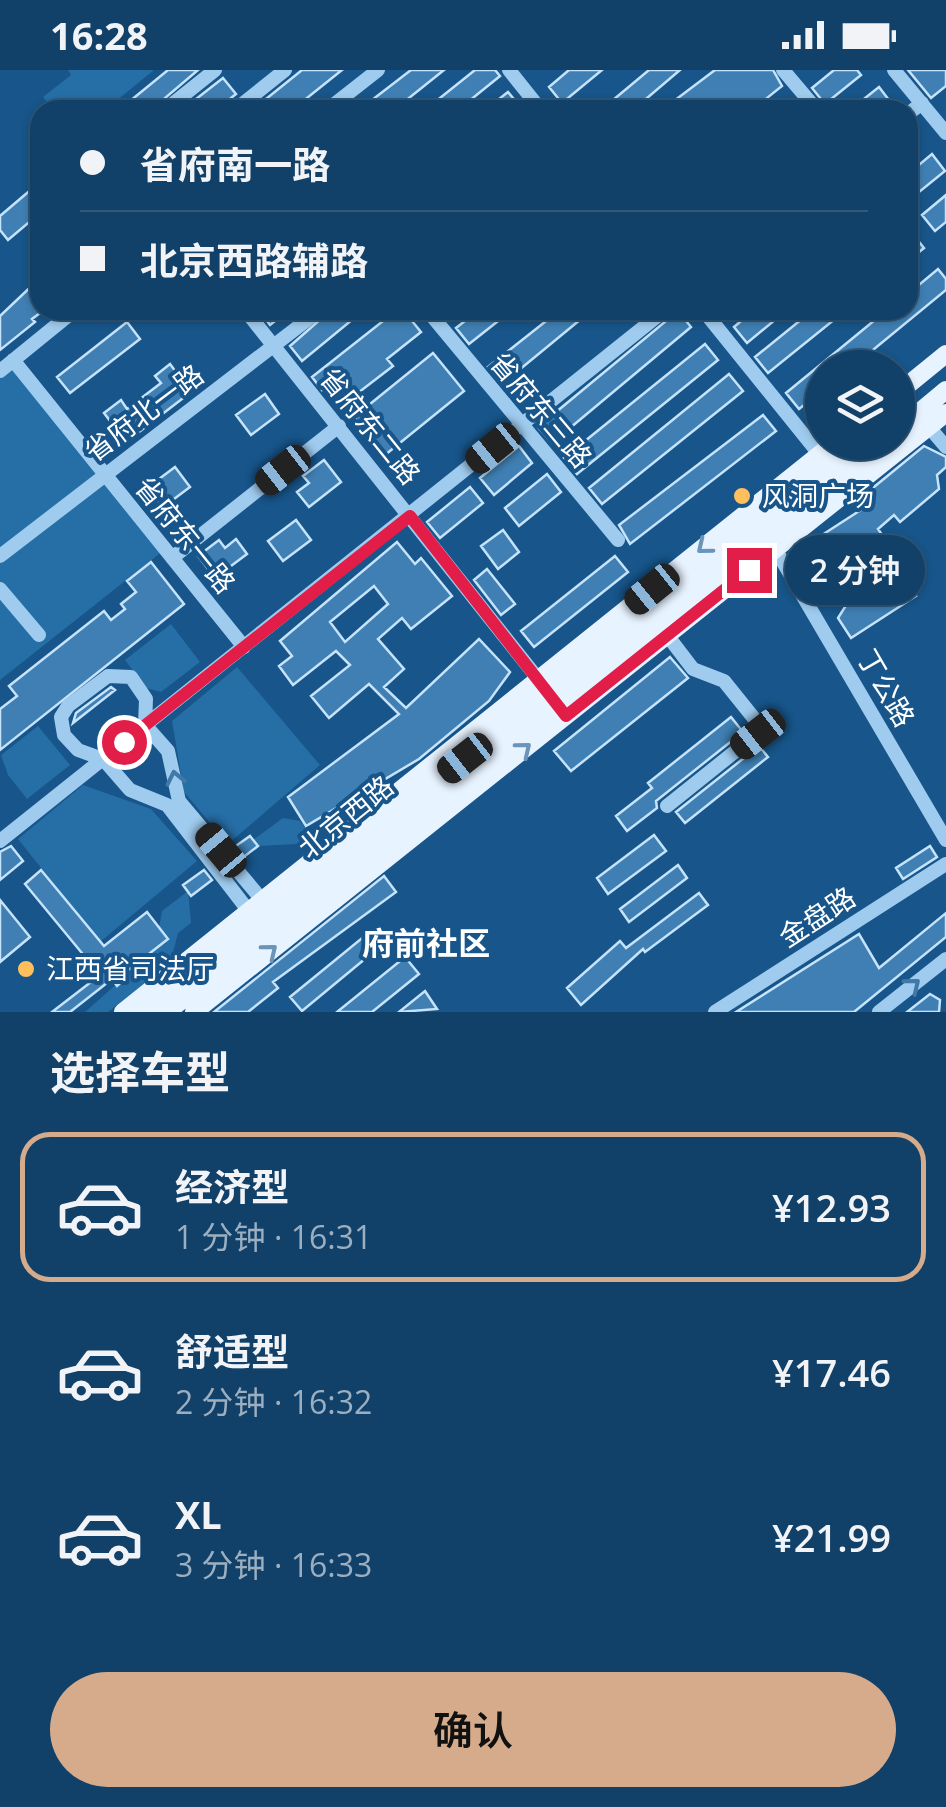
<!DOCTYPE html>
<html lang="zh">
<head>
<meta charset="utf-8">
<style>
	body { margin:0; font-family:"Open Sans","Noto Sans SC",sans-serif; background:#1e4b71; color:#f1f3f6; height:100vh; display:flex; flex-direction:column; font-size:38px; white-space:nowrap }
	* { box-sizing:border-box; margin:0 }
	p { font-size:32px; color:#9cafc0 }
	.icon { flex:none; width:55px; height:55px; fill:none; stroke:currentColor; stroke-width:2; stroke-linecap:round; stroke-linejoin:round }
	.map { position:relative; height:942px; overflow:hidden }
	.details { display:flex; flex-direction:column; background:#114068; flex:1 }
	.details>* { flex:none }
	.banner { position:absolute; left:30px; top:30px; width:888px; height:220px; border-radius:30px; box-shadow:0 2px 8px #0004,0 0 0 2px #30597c; display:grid; align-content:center; height:220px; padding:0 50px; background:#114068 }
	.tools { position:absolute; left:805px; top:280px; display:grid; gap:20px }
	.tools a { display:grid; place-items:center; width:110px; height:110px; border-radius:50%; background:#114068; box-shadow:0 2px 8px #0004,0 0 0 2px #30597c; font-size:50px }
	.end { position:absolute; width:45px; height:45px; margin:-22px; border:12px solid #e11d48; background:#fff; box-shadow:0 0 0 5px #fff }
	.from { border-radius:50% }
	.bubble { position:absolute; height:70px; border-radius:35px; background:#114068; box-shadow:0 2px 8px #0004,0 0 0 2px #30597c; font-size:32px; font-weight:600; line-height:70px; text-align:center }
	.car { position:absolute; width:30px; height:60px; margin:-30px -15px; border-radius:12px; box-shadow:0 0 8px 2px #0007; background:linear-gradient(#222 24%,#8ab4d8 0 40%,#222 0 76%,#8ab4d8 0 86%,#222 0) }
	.banner b { display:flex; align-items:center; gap:35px; height:95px; font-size:38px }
	.banner b+b { border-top:2px solid #30597c }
	.banner i { width:25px; height:25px; background:#f1f3f6 }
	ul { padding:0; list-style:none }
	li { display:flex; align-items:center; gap:30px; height:150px; margin:0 20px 15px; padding:0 30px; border:5px solid transparent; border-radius:30px }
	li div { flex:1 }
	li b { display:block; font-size:38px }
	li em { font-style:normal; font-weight:600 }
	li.active { border-color:#d6ab8b }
	li>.icon { width:90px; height:90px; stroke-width:1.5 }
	h2 { padding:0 50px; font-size:45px; line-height:120px }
	.cta { display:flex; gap:20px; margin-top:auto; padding:20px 50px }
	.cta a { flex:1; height:115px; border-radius:60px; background:#d6ab8b; color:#111; font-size:40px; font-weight:600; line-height:115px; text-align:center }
	.status { display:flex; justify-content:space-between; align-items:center; height:70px; padding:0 50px; background:#114068; direction:ltr }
	.status svg { height:28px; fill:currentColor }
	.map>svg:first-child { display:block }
	.green { fill:#266ea6 }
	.building { fill:#3f7fb3; stroke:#c5e3fa; stroke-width:2.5; fill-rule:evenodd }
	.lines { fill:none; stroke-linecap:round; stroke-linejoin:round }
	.minor { stroke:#9fcbee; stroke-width:14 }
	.major { stroke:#e7f3ff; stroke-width:18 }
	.oneway { stroke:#6a94b9 }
	.oneway2 { stroke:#4078a8 }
	.route { stroke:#e11d48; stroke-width:12 }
	.poi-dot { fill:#ffbf5d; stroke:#17558a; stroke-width:4 }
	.labels { text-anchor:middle; stroke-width:8; stroke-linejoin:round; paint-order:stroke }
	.street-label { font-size:28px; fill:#fff; stroke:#17558a }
	.poi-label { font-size:28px; fill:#fff; stroke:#17558a; text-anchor:start }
	.quarter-label { font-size:32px; font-weight:bold; fill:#fff; stroke:#17558a }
</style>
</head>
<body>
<div class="status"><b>16:28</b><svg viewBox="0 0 49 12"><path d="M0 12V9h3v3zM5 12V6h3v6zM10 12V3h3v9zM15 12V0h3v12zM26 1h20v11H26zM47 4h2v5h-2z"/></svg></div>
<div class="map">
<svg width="946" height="942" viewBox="0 0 946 942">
	<rect width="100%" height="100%" fill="#17558a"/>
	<path class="green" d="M68,0H154L105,40H54L43,27L71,5Z
		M13,295L163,481L0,610V306Z
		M171,554L200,592L161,622L146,618L125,590Z
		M237,597L320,695L228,774L184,722L172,651Z
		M38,656L70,695L27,729L8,705L1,685Z
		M83,715L151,739L197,791L100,872L18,769Z
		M283,748L300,751L317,773L258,776L253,770Z
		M188,821L191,853L178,863L170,894L108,942H85L167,869L159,858L162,841Z"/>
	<path class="building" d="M168,0H198L151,40H119Z
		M302,0H342L292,40H274L266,29Z
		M411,0H444L394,40H359Z
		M475,0H495L500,6L458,40H425Z
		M569,0H602L562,33L549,17Z
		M649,0H680L633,40H601Z
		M715,0H773L782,16L752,40H662Z
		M834,0H857L861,5L825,34L812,18Z
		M908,0H946V16L931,28Z
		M223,8L236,24L216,40H182Z
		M879,17L892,34L884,40H850Z
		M508,22L523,40H485Z
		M932,84L945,101L908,131V104Z
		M40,112V143L8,170L0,160V146Z
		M946,125V152L935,161L922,145Z
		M908,158L924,178L908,191Z
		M938,199L946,209V220L851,298H822V321L799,339L786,323L887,240H908V224Z
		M40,208V243L32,249L35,252L0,280V246Z
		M259,240H289L270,255Z
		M331,240H364L302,291L290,276Z
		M397,240H403L421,262L387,289L393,296L341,336L327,317L322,320L312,307Z
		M479,240H512L469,274L456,258Z
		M560,240H592L502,314L488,297Z
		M754,240H787L747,273L734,257Z
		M813,240H837L840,245L768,303L755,287Z
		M678,241L691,257L552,373L538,357Z
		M127,252L140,269L70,323L57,307Z
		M705,274L718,290L577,404L564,388Z
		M433,283L464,321L385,385L354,347Z
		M170,294L191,322L126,372L104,343L121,330L127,339L161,313L155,306Z
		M729,304L743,321L602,434L589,418Z
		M265,324L279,344L251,365L236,345Z
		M763,345L776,361L630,474L619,455Z
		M519,376L532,393L494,425L480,408Z
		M924,376L946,387V397L937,405L939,419L900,452L894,445L878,459L889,475L885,478L916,526L851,568L838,548L845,537L805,476L870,434L863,426Z
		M324,390L341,412L309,437L297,422L309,413L303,406Z
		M175,397L190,417L162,438L147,418Z
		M547,404L561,422L519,456L505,438Z
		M470,417L483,433L440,468L427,452Z
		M296,450L311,470L283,491L268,471Z
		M503,460L519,482L498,499L481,476Z
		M236,469L247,484L215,508L198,486L219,470L225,478Z
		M397,472L415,494L421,488L452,526L411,559L402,548L378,569L404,599L384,617L406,638L479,569L510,602L489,631L419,689L306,756L288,727L399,644L369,614L329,648L311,626L350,595L336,581L293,615L279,596L292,586L280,571ZM374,516L388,534L345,572L330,552Z
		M615,486L628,502L534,577L521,561Z
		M151,492L184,534L0,680V639L17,626L9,616L104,541L111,550L125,539L121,534L136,522L127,511Z
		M487,499L515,534L501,545L474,510Z
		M670,587L688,608L571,701L554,681Z
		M111,617L115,620L73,653L76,643Z
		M731,647L743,662L656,731L657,738L627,761L616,746L652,718L648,713Z
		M759,676L768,687L685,753L676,742Z
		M654,765L666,781L608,824L597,808Z
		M250,766L258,776L241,789L233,778Z
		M11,776L23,791L0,810V782Z
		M930,776L937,787L903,809L896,798Z
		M678,795L687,808L629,852L620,839Z
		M41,800L104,876L147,842L168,869L122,905L125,909L117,916L112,909L70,942H52L100,905L25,814Z
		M204,800L212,810L191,826L183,815Z
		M384,806L396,822L273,912L278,918L248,942H214Z
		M699,823L708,835L645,882L643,879L581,935L567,918L620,871L626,878Z
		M0,830L30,867L0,892Z
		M946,843V867L854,942H736L859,864L879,898Z
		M372,860L383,874L302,941L290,927Z
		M405,887L419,904L372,942H337Z
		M425,921L437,939L399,942Z
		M930,924L940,930L939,942H907Z"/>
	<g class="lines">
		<path class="minor" d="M509,0L541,40
			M783,0L817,40
			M894,0L946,63
			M165,40L215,0
			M235,40L285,0
			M327,40L378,0
			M908,44L922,33
			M245,240L543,615
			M427,240L618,470
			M703,240L820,385
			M13,290L244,577
			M0,301L75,240
			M929,357L946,377
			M770,470L946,770
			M0,486L320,240
			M172,488L339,356
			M0,519L39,565
			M667,565L693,599L724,611L761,657L757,664L667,736
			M0,771L665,240
			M254,848L167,735L130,720L103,689L78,680L64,665L61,647L68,636L108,606L131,607L146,629L145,655L168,681L179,731L268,837
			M715,942L946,794
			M879,942L946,889"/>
		<path class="major" d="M898,323L946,284
			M898,360L946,320
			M123,942L835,372
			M145,942L864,372
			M167,942L882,372
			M194,942L946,343"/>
	</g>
	<defs><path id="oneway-chevron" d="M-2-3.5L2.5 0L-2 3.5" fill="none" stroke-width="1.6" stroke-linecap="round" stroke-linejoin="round" transform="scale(2.5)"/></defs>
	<g class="oneway">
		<use href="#oneway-chevron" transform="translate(704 477) rotate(141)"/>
		<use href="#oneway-chevron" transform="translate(524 679) rotate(-39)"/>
		<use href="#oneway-chevron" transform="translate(270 881) rotate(-39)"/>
	</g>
	<g class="oneway2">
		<use href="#oneway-chevron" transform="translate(175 708) rotate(-102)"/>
		<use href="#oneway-chevron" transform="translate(913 915) rotate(-39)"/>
	</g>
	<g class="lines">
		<path class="route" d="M124,672L410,446L566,646L749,500"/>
	</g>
	<g class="poi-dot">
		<circle cx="742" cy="426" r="10"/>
		<circle cx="26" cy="899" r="10"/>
	</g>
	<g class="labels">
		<g class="street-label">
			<text transform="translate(541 340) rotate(50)" y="10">省府东三路</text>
			<text transform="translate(144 343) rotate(-37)" y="10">省府北一路</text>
			<text transform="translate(370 356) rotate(51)" y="10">省府东二路</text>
			<text transform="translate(185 465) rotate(51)" y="10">省府东一路</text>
			<text transform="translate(886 618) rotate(60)" y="10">丁公路</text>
			<text transform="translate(346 747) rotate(-39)" y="10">北京西路</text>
			<text transform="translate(817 847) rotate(-33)" y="10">金盘路</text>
		</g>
		<g class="poi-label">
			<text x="762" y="436">风洞广场</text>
			<text x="46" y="909">江西省司法厅</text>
		</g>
		<g class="quarter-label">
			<text x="426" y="885">府前社区</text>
		</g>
	</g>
</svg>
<div class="tools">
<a><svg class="icon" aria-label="layers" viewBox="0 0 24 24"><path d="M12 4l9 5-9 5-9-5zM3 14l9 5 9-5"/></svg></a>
</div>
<i class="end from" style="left:124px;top:672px"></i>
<i class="end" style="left:749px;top:500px"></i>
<div class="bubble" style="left:785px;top:465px;width:140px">2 分钟</div>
<i class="car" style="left:493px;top:378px;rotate:231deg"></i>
<i class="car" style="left:283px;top:400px;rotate:232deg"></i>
<i class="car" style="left:652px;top:519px;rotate:231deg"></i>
<i class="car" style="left:758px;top:664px;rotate:232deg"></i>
<i class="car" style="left:465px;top:688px;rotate:232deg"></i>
<i class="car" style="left:221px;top:780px;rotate:320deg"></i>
<div class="banner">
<b><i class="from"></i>省府南一路</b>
<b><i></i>北京西路辅路</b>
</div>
</div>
<section class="details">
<h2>选择车型</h2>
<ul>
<li class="active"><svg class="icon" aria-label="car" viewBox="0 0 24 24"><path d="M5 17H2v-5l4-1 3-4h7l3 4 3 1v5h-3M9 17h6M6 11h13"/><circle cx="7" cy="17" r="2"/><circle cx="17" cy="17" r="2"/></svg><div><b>经济型</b><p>1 分钟 · 16:31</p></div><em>¥12.93</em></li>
<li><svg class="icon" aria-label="car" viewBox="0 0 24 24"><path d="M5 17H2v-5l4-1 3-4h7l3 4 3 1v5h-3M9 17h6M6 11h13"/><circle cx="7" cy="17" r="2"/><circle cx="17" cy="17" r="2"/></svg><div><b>舒适型</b><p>2 分钟 · 16:32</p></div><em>¥17.46</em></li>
<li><svg class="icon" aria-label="car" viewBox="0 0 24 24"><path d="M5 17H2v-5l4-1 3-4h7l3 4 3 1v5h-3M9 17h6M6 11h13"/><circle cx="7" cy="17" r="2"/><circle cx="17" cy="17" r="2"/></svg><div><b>XL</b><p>3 分钟 · 16:33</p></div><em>¥21.99</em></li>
</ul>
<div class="cta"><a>确认</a></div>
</section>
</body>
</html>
